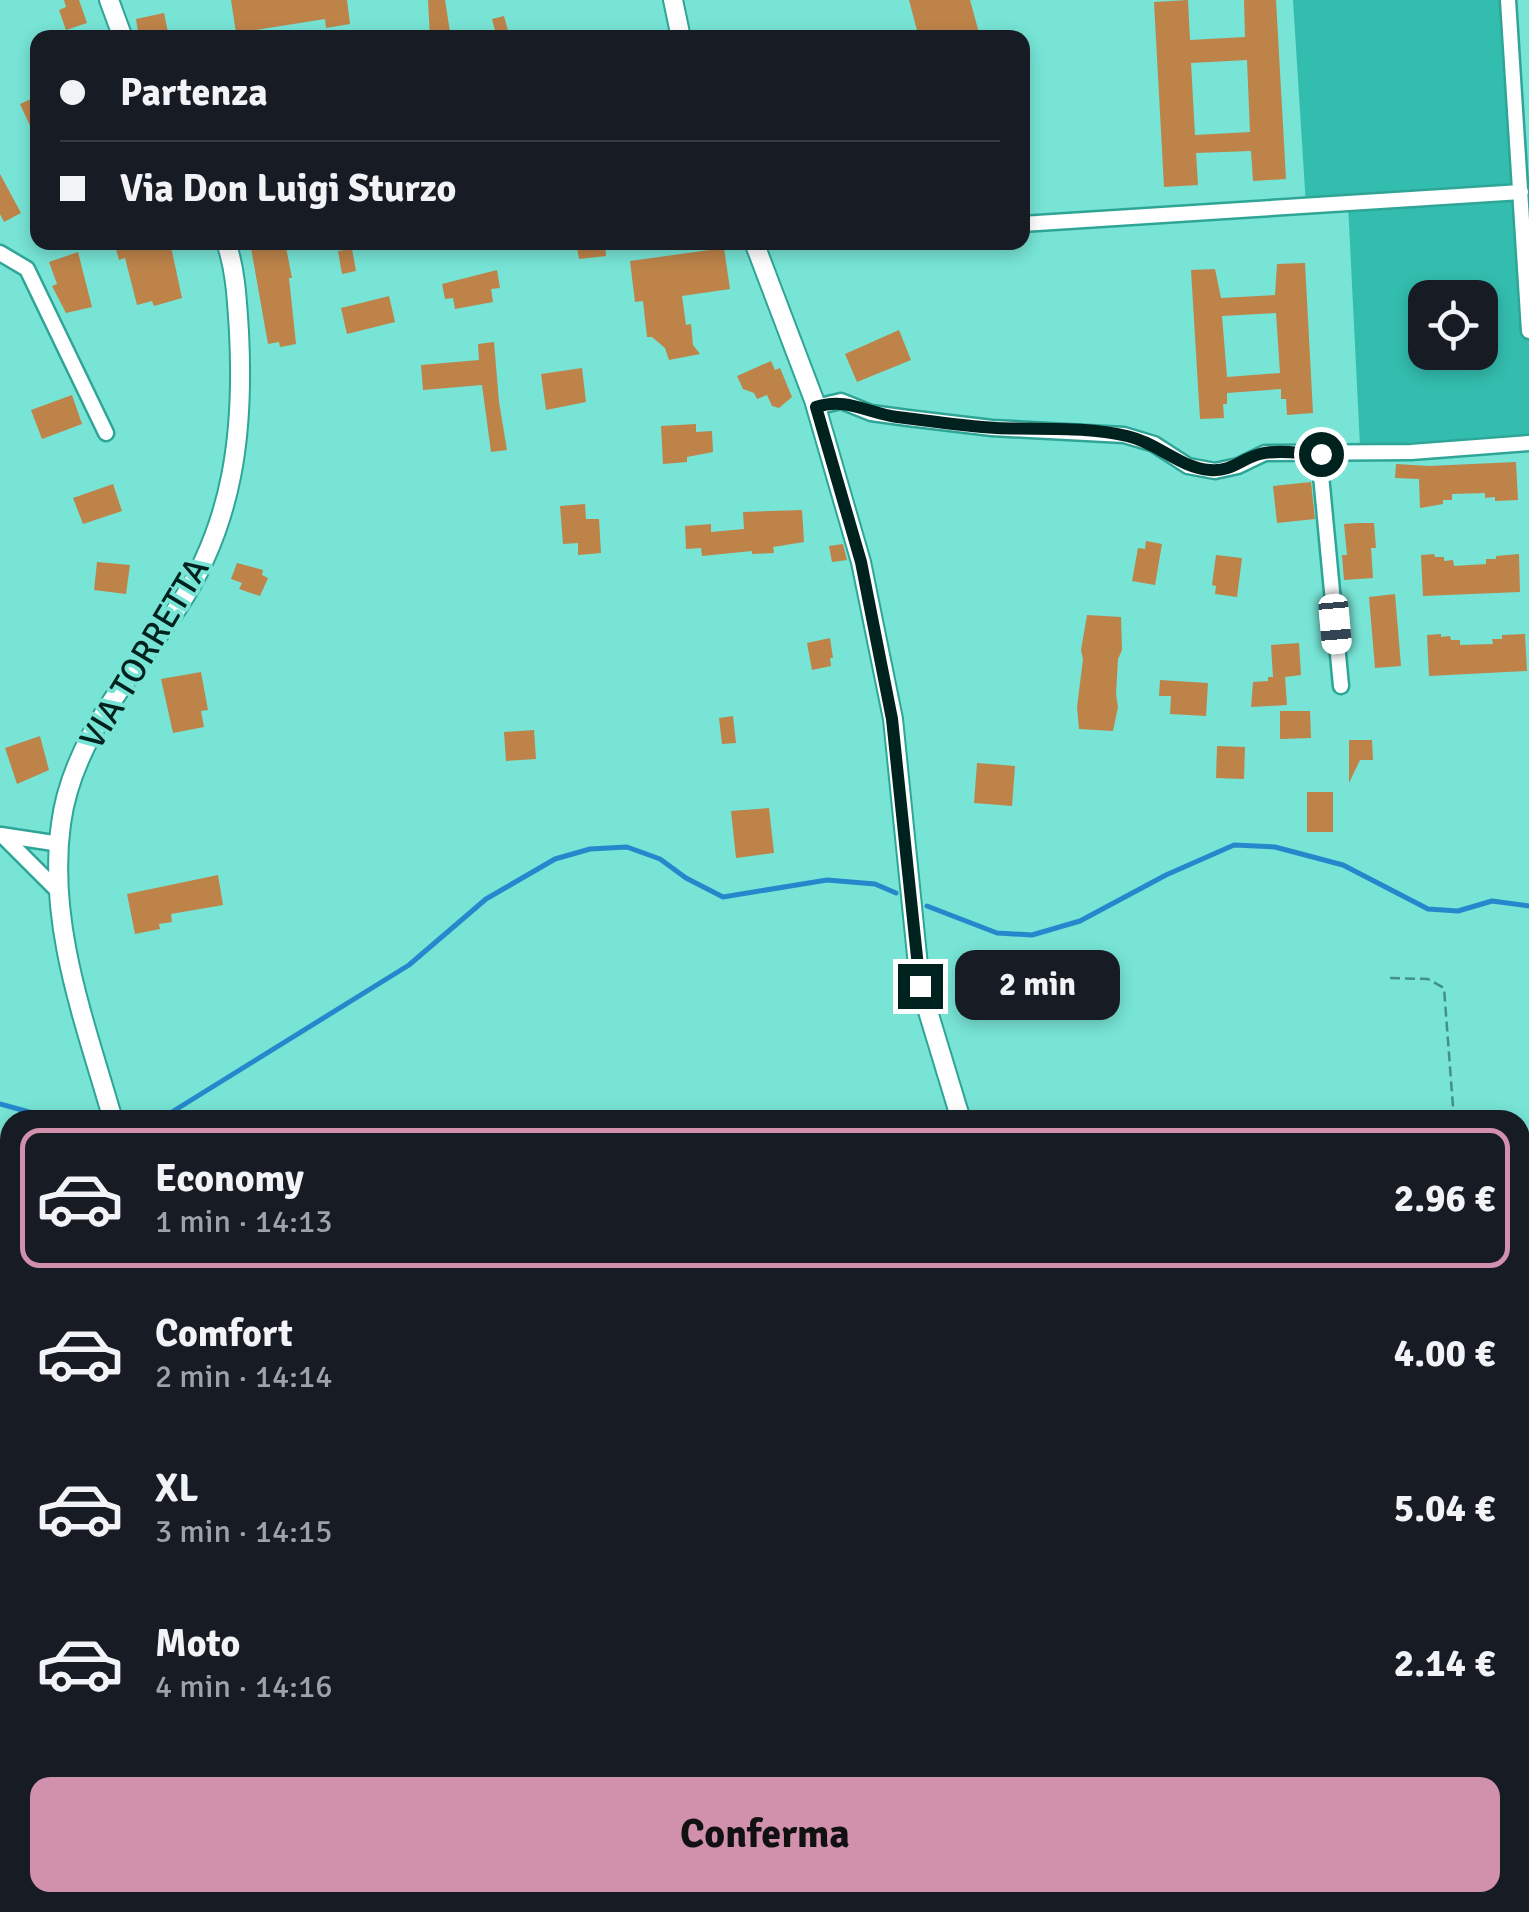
<!DOCTYPE html>
<html lang="it">
<head>
<meta charset="utf-8">
<style>
	body { margin:0; font-family:Signika,sans-serif; background:#20242c; color:#f1f3f6; height:100vh; display:flex; flex-direction:column; font-size:38px; white-space:nowrap }
	* { box-sizing:border-box; margin:0 }
	p { font-size:32px; color:#9ea1a6 }
	.icon { flex:none; width:55px; height:55px; fill:none; stroke:currentColor; stroke-width:2; stroke-linecap:round; stroke-linejoin:round }
	.map { position:relative; flex:1; overflow:hidden }
	.drawer { position:absolute; left:0px; top:1110px; width:1530px; height:802px; display:flex; flex-direction:column; background:#171b24; border-radius:30px 30px 0 0; box-shadow:0 5px 15px #0003 }
	.drawer>* { flex:none }
	.hud { position:absolute; left:30px; top:30px; width:1000px; height:220px; border-radius:20px; box-shadow:0 5px 15px #0003; display:grid; align-content:center; height:220px; padding:0 30px; background:#171b24 }
	.buttons { position:absolute; left:1408px; top:280px; display:grid; gap:20px }
	.buttons a { display:grid; place-items:center; width:90px; height:90px; border-radius:20px; background:#171b24; box-shadow:0 5px 15px #0003; font-size:50px }
	.end { position:absolute; width:45px; height:45px; margin:-22px; border:12px solid #00221e; background:#fff; box-shadow:0 0 0 5px #fff }
	.from { border-radius:50% }
	.bubble { position:absolute; height:70px; border-radius:20px; background:#171b24; box-shadow:0 5px 15px #0003; font-size:32px; font-weight:700; line-height:70px; text-align:center }
	.car { position:absolute; width:30px; height:60px; margin:-30px -15px; border-radius:12px; box-shadow:0 0 8px 2px #0007; background:linear-gradient(#fff 24%,#345 0 40%,#fff 0 76%,#345 0 86%,#fff 0) }
	.hud b { display:flex; align-items:center; gap:35px; height:95px; font-size:38px }
	.hud b+b { border-top:2px solid #363941 }
	.hud i { width:25px; height:25px; background:#f1f3f6 }
	ul { padding:18px 0 0; list-style:none }
	li { display:flex; align-items:center; gap:30px; height:140px; margin:0 20px 15px; padding:0 10px; border:5px solid transparent; border-radius:20px }
	li div { flex:1 }
	li b { display:block; font-size:38px }
	li em { font-style:normal; font-weight:700 }
	li.active { border-color:#d190ac }
	li>.icon { width:90px; height:90px; stroke-width:1.5 }
	.cta { display:flex; gap:20px; margin-top:auto; padding:20px 30px }
	.cta a { flex:1; height:115px; border-radius:20px; background:#d190ac; color:#111; font-size:40px; font-weight:700; line-height:115px; text-align:center }
	.map>svg:first-child { display:block }
	.green { fill:#33bdae; fill-rule:evenodd }
	.lines { fill:none; stroke-linecap:round; stroke-linejoin:round }
	.stream { stroke:#2588cc; stroke-width:5 }
	.building { fill:#bd8349; fill-rule:evenodd }
	.minor-casing { stroke:#2fa598; stroke-width:19 }
	.tertiary-casing { stroke:#2fa598; stroke-width:22 }
	.path { stroke:#439086; stroke-width:2.5; stroke-dasharray:10 5; stroke-linecap:butt }
	.minor { stroke:#fff; stroke-width:14 }
	.tertiary { stroke:#fff; stroke-width:18 }
	.route { stroke:#00221e; stroke-width:12 }
	.labels { text-anchor:middle; stroke-width:8; stroke-linejoin:round; paint-order:stroke }
	.street-label { font-size:35px; fill:#00221e; stroke:#77e4d5 }
</style>
</head>
<body>
<div class="map">
<svg width="1529" height="1912" viewBox="0 0 1529 1912">
	<rect width="100%" height="100%" fill="#77e4d5"/>
	<path class="green" d="M1293,0H1508L1522,192L1529,191V435L1360,446L1348,204L1306,206ZM1425,298H1480V352H1425Z"/>
	<g class="lines">
		<path class="stream" d="M927,906L997,933L1032,935L1080,921L1166,875L1234,845L1275,847L1343,865L1428,909L1458,911L1492,901L1529,906
			M0,1104L58,1120
			M159,1120L409,965L486,899L555,859L590,849L627,847L660,859L686,878L723,897L827,880L875,884L896,893"/>
	</g>
	<path class="building" d="M64,0H79L87,23L66,30L59,10L66,7Z
		M231,0H347L350,24L326,28L325,19L236,33Z
		M428,0H445L451,38H430Z
		M909,0H970L979,33L963,38H919Z
		M1188,0L1190,40L1245,37L1244,0H1276L1286,179L1253,181L1251,151L1196,153L1198,185L1164,187L1154,2ZM1247,60L1250,132L1195,135L1191,63Z
		M164,13L168,32L139,37L136,19Z
		M504,16L510,38H497L492,19Z
		M38,96V143L20,104Z
		M0,174L21,213L4,222L0,214Z
		M114,242H170L182,298L154,306L152,301L137,305L125,258L119,260Z
		M285,242L292,278H289L296,344L280,347L279,342L268,344L251,248Z
		M576,242H605L606,256L579,259Z
		M724,248L730,289L682,296L686,325L691,324L693,345L700,354L669,360L665,348L652,337H647L643,301L635,302L630,261Z
		M352,249L356,271L342,274L338,251Z
		M78,252L92,307L66,313L52,286L57,284L49,262Z
		M1305,263L1313,413L1287,415L1286,399H1281V389L1227,393V404H1223L1224,418L1200,419L1191,270L1215,269L1221,298L1275,295L1277,264ZM1276,313L1280,373L1227,377L1222,316Z
		M497,270L500,288L491,289L493,302L455,309L453,298L445,299L442,284Z
		M389,296L395,322L347,334L341,308Z
		M899,330L911,360L857,382L845,354Z
		M494,342L499,402L507,450L491,452L482,385L423,390L421,365L479,360L478,344Z
		M771,361L775,370L780,368L792,397L779,408L772,406L767,395L757,399L754,393L743,389L737,376Z
		M582,368L586,402L546,410L541,374Z
		M72,395L82,424L42,439L31,410Z
		M696,424V432L712,431L713,452L687,457V462L663,464L661,426Z
		M1516,462L1518,500L1495,501V497L1485,498V493L1452,494V500H1443V504L1420,508L1419,479L1395,478L1396,464L1429,466Z
		M1311,482L1315,519L1277,523L1273,486Z
		M113,484L122,511L83,524L73,498Z
		M585,504L586,519H599L601,553L578,555V543L563,544L560,506Z
		M802,510L804,542L773,547L774,553L752,554V551L702,556L701,548L686,549L685,526L711,524V532L744,529L743,512Z
		M1359,523H1374L1376,548H1371L1373,578L1344,580L1342,555H1347L1344,524Z
		M1146,541L1162,544L1155,585L1132,581L1138,548L1145,549Z
		M843,544L847,560L832,562L829,546Z
		M1434,554L1435,557H1444V561L1453,560L1454,566L1486,564V559H1496V556L1519,554L1520,592L1423,596L1421,555Z
		M1216,555L1242,558L1237,597L1215,594L1216,586L1212,585Z
		M97,562L130,565L126,594L94,590Z
		M237,563L263,570L262,575L268,578L260,596L239,589L242,583L231,579Z
		M1395,594L1401,666L1375,668L1369,597Z
		M1087,615L1121,617L1122,650L1118,659L1116,694L1118,707L1113,731L1079,729L1077,707L1083,659L1081,650Z
		M1441,634V637L1450,636L1451,640H1460V645L1493,644L1492,639H1502V635L1525,634L1527,671L1429,676L1427,635Z
		M830,638L833,658H830L831,666L812,670L807,643Z
		M1299,643L1301,675L1285,677L1287,705L1251,707L1253,682L1268,681V677H1273L1271,645Z
		M201,672L208,710L201,711L204,727L173,733L161,679Z
		M1160,680L1208,683L1206,716L1170,714L1171,696H1159Z
		M1280,711H1310L1311,738L1280,739Z
		M733,716L736,743L722,744L719,718Z
		M534,730L536,759L506,761L504,732Z
		M40,736L49,770L17,784L5,748Z
		M1349,740H1372L1373,760H1360L1349,783Z
		M1217,746L1245,747L1244,779L1216,778Z
		M977,763L1015,766L1012,806L974,803Z
		M1307,792H1333V832H1307Z
		M769,808L774,853L736,858L731,811Z
		M218,875L223,905L171,914L172,922L159,924L160,929L135,934L127,894Z"/>
	<g class="lines">
		<defs>
			<path id="minor" d="M1508,0L1529,331
				M1022,224L1521,192
				M0,253L27,269L106,433
				M816,407L841,401L871,413L908,418L992,428L1124,435L1154,444L1188,466L1215,471L1238,466L1265,453L1411,452L1529,443
				M1319,454L1341,686
				M1,835L60,844
				M3,836L60,893
				M1520,1869L1529,1876"/>
			<path id="tertiary" d="M109,0L123,38
				M673,0L681,38
				M754,242L814,400L861,562L893,719L920,985L961,1120
				M113,1120C86,1025 47,925 61,824C72,739 132,676 178,607C234,522 244,431 239,332C237,302 236,271 226,242
				M1520,1438L1529,1450
				M283,1902L284,1912"/>
		</defs>
		<use href="#minor" class="minor-casing"/>
		<use href="#tertiary" class="tertiary-casing"/>
		<path class="path" d="M1390,978L1428,979L1444,988L1454,1120
			M1520,1199H1529"/>
		<use href="#minor" class="minor"/>
		<use href="#tertiary" class="tertiary"/>
	</g>
	<g class="lines">
		<path class="route" d="M920,986L892,719L861,562L816,407C846,397 868,413 897,417C930,421 964,426 996,428C1039,430 1084,426 1127,436C1158,443 1178,467 1210,470C1232,472 1242,458 1260,454C1279,449 1302,454 1321,454"/>
	</g>
	<g class="labels">
		<g class="street-label">
			<text transform="translate(144 653) rotate(-59)" y="12">VIA TORRETTA</text>
		</g>
	</g>
</svg>
<div class="buttons">
<a><svg class="icon" aria-label="locate" viewBox="0 0 24 24"><circle cx="12" cy="12" r="6"/><path d="M12 2v4M12 18v4M2 12h4M18 12h4"/></svg></a>
</div>
<i class="end from" style="left:1321px;top:454px"></i>
<i class="end" style="left:920px;top:986px"></i>
<div class="bubble" style="left:955px;top:950px;width:165px">2 min</div>
<i class="car" style="left:1335px;top:624px;rotate:175deg"></i>
<div class="hud">
<b><i class="from"></i>Partenza</b>
<b><i></i>Via Don Luigi Sturzo</b>
</div>
<section class="drawer">
<ul>
<li class="active"><svg class="icon" aria-label="car" viewBox="0 0 24 24"><path d="M5 17H2v-5l4-1 3-4h7l3 4 3 1v5h-3M9 17h6M6 11h13"/><circle cx="7" cy="17" r="2"/><circle cx="17" cy="17" r="2"/></svg><div><b>Economy</b><p>1 min · 14:13</p></div><em>2.96 €</em></li>
<li><svg class="icon" aria-label="car" viewBox="0 0 24 24"><path d="M5 17H2v-5l4-1 3-4h7l3 4 3 1v5h-3M9 17h6M6 11h13"/><circle cx="7" cy="17" r="2"/><circle cx="17" cy="17" r="2"/></svg><div><b>Comfort</b><p>2 min · 14:14</p></div><em>4.00 €</em></li>
<li><svg class="icon" aria-label="car" viewBox="0 0 24 24"><path d="M5 17H2v-5l4-1 3-4h7l3 4 3 1v5h-3M9 17h6M6 11h13"/><circle cx="7" cy="17" r="2"/><circle cx="17" cy="17" r="2"/></svg><div><b>XL</b><p>3 min · 14:15</p></div><em>5.04 €</em></li>
<li><svg class="icon" aria-label="car" viewBox="0 0 24 24"><path d="M5 17H2v-5l4-1 3-4h7l3 4 3 1v5h-3M9 17h6M6 11h13"/><circle cx="7" cy="17" r="2"/><circle cx="17" cy="17" r="2"/></svg><div><b>Moto</b><p>4 min · 14:16</p></div><em>2.14 €</em></li>
</ul>
<div class="cta"><a>Conferma</a></div>
</section>
</div>
</body>
</html>
